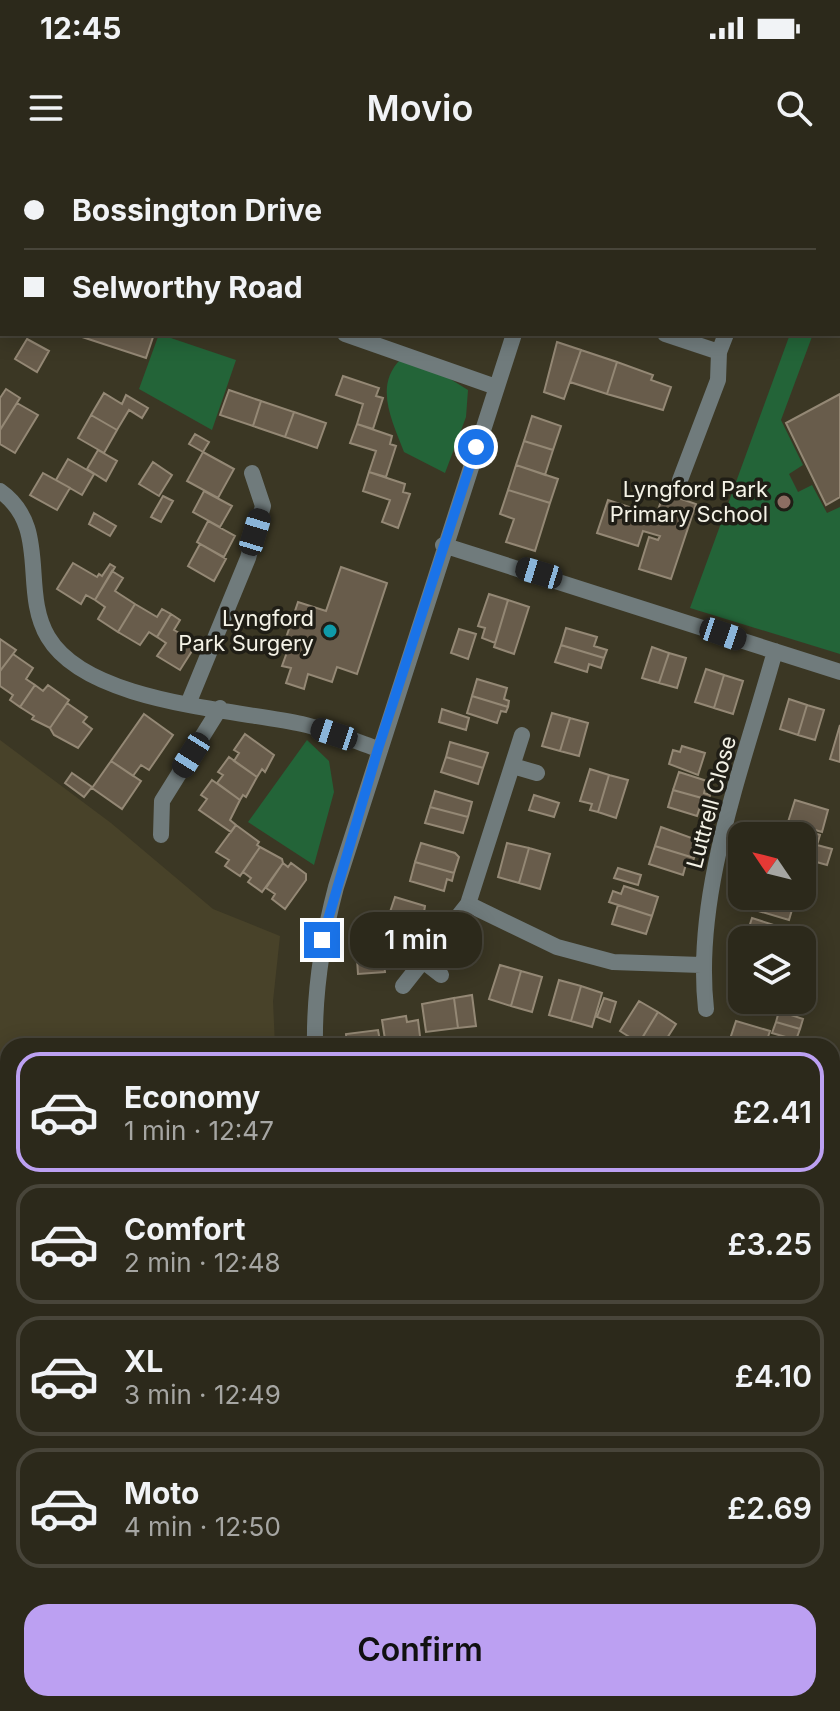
<!DOCTYPE html>
<html lang="en">
<head>
<meta charset="utf-8">
<style>
	body { margin:0; font-family:Inter,sans-serif; background:#343124; color:#f1f3f6; height:100vh; display:flex; flex-direction:column; font-size:30px; white-space:nowrap }
	* { box-sizing:border-box; margin:0 }
	p { font-size:26px; color:#a6a6a3 }
	.icon { flex:none; width:44px; height:44px; fill:none; stroke:currentColor; stroke-width:2; stroke-linecap:round; stroke-linejoin:round }
	.map { position:relative; flex:1; overflow:hidden }
	.drawer { position:absolute; left:0px; top:878px; width:840px; height:674px; display:flex; flex-direction:column; background:#2c291b; border-radius:24px 24px 0 0; box-shadow:0 4px 20px #0003,0 0 0 2px #48453a }
	.drawer>* { flex:none }
	.hud { position:absolute; left:0px; top:0px; width:840px; height:176px; box-shadow:0 4px 20px #0003,0 0 0 2px #48453a; display:grid; align-content:center; height:176px; padding:0 24px; background:#2c291b }
	.needle { width:52px; rotate:305deg }
	.buttons { position:absolute; left:728px; top:662px; display:grid; gap:16px }
	.buttons a { display:grid; place-items:center; width:88px; height:88px; border-radius:16px; background:#2c291b; box-shadow:0 4px 20px #0003,0 0 0 2px #48453a; font-size:40px }
	.end { position:absolute; width:36px; height:36px; margin:-18px; border:10px solid #1a73e8; background:#fff; box-shadow:0 0 0 4px #fff }
	.from { border-radius:50% }
	.bubble { position:absolute; height:56px; border-radius:24px; background:#2c291b; box-shadow:0 4px 20px #0003,0 0 0 2px #48453a; font-size:26px; font-weight:600; line-height:56px; text-align:center }
	.car { position:absolute; width:24px; height:48px; margin:-24px -12px; border-radius:10px; box-shadow:0 0 6px 2px #0007; background:linear-gradient(#222 24%,#8ab4d8 0 40%,#222 0 76%,#8ab4d8 0 86%,#222 0) }
	.hud b { display:flex; align-items:center; gap:28px; height:76px; font-size:30px }
	.hud b+b { border-top:2px solid #48453a }
	.hud i { width:20px; height:20px; background:#f1f3f6 }
	ul { padding:14px 0 0; list-style:none }
	li { display:flex; align-items:center; gap:24px; height:120px; margin:0 16px 12px; padding:0 8px; border:4px solid #48453a; border-radius:24px }
	li div { flex:1 }
	li b { display:block; font-size:30px }
	li em { font-style:normal; font-weight:600 }
	li.current { border-color:#bca0f2 }
	li>.icon { width:72px; height:72px; stroke-width:1.5 }
	.cta { display:flex; gap:16px; margin-top:auto; padding:16px 24px }
	.cta a { flex:1; height:92px; border-radius:24px; background:#bca0f2; color:#111; font-size:32px; font-weight:600; line-height:92px; text-align:center }
	.status { display:flex; justify-content:space-between; align-items:center; height:56px; padding:0 40px; background:#2c291b; direction:ltr }
	.status svg { height:22px; fill:currentColor }
	header { display:flex; justify-content:space-between; align-items:center; height:104px; padding:0 24px; background:#2c291b; font-size:36px; font-weight:600 }
	.map>svg:first-child { display:block }
	.built { fill:#484229 }
	.education { fill:#473946 }
	.green { fill:#236438 }
	.building { fill:#685c4b; stroke:#948875; stroke-width:2 }
	.lines { fill:none; stroke-linecap:round; stroke-linejoin:round }
	.street { stroke:#707b7c; stroke-width:16 }
	.route { stroke:#1a73e8; stroke-width:10 }
	.education-dot { fill:#8d6e63; stroke:#201e16; stroke-width:3 }
	.culture-dot { fill:#0f9aa8; stroke:#201e16; stroke-width:3 }
	.labels { text-anchor:middle; stroke-width:7; stroke-linejoin:round; paint-order:stroke }
	.poi-label { font-size:22px; fill:#f4f2e6; stroke:#201e16; text-anchor:end }
	.street-label { font-size:22px; fill:#f4f2e6; stroke:#201e16 }
</style>
</head>
<body>
<div class="status"><b>12:45</b><svg viewBox="0 0 49 12"><path d="M0 12V9h3v3zM5 12V6h3v6zM10 12V3h3v9zM15 12V0h3v12zM26 1h20v11H26zM47 4h2v5h-2z"/></svg></div>
<header><svg class="icon" aria-label="menu" viewBox="0 0 24 24"><path d="M4 6h16M4 12h16M4 18h16"/></svg>Movio<svg class="icon" aria-label="search" viewBox="0 0 24 24"><circle cx="10" cy="10" r="6"/><path d="M15 15l6 6"/></svg></header>
<div class="map">
<svg width="840" height="1551" viewBox="0 0 840 1551">
	<rect width="100%" height="100%" fill="#3b3724"/>
	<path class="built" d="M0,580L111,663L213,749L280,776L273,841L275,886H8V1047H0Z"/>
	<path class="education" d="M478,1544H779L786,1551H471Z"/>
	<path class="green" d="M159,174L236,200L212,270L139,229Z
		M790,174H813L781,260L803,305L789,314L798,332L812,325L827,353L840,347V494L690,448Z
		M401,199L447,217L468,230L466,257L445,313L404,292C393,262 373,226 401,199Z
		M307,580L329,601L334,632L314,705L248,662Z"/>
	<path class="building" d="M373,0H407L373,2Z
		M73,174H154L146,198Z
		M27,179L49,191L37,212L15,199Z
		M557,182L581,190L564,239L544,232Z
		M581,190L617,202L607,234L570,222Z
		M617,202L653,215L651,220L671,227L663,250L607,234Z
		M343,216L379,228L376,236L383,238L373,269L357,264L363,244L336,235Z
		M6,229L20,238L0,270V238Z
		M229,230L261,241L253,266L220,255Z
		M104,233L122,244L126,235L148,248L142,258L129,250L117,270L91,255Z
		M840,234V337L826,345L786,263Z
		M261,241L294,252L285,277L253,266Z
		M17,243L38,255L15,293L0,284V270Z
		M294,252L326,263L317,288L285,277Z
		M91,255L117,270L104,293L78,278Z
		M532,256L561,266L553,290L524,281Z
		M357,264L392,276L390,284L396,286L386,317L369,312L376,291L350,283Z
		M195,274L209,282L203,292L189,284Z
		M524,281L553,290L545,315L516,305Z
		M98,290L117,301L106,321L87,309Z
		M203,292L234,309L218,338L187,321Z
		M68,299L94,314L82,335L56,320Z
		M153,302L172,315L159,336L139,324Z
		M516,305L558,319L550,343L508,330Z
		M369,312L405,324L403,332L410,334L398,368L382,362L390,340L363,331Z
		M43,313L70,328L57,350L30,335Z
		M508,330L550,343L535,391L506,382L514,359L500,354Z
		M204,331L232,346L220,367L193,352Z
		M664,333L696,344L671,419L639,409L649,377L658,380L660,376L643,371L638,386L597,373L608,340L638,350L636,356L654,361Z
		M163,336L173,341L161,362L151,357Z
		M94,353L116,366L110,376L89,364Z
		M208,361L235,376L224,397L197,382Z
		M200,384L226,399L214,421L188,406Z
		M73,403L97,417L99,414L102,416L110,404L115,407L95,440L86,435L81,444L57,429Z
		M341,407L387,423L357,514L337,507L332,522L308,514L304,529L286,523L291,508L282,506L287,492L282,490L298,442L326,451Z
		M112,411L123,418L115,431L135,444L118,472L98,459L105,447L95,440Z
		M489,434L508,440L495,483L482,478L485,468L478,466Z
		M508,440L529,447L514,494L494,487Z
		M135,444L157,457L162,449L171,454L157,477L149,472L140,485L118,472Z
		M171,454L180,460L174,470L197,483L180,510L157,496L166,483L157,477Z
		M566,468L597,477L594,486L607,490L604,498L561,485Z
		M459,469L476,474L468,499L451,493Z
		M0,479L16,490L0,511Z
		M561,485L604,498L601,508L589,504L587,512L555,502Z
		M652,487L669,493L659,523L642,518Z
		M669,493L686,498L677,528L659,523Z
		M13,494L33,508L26,519L35,525L20,547L10,540L13,535L0,526V511Z
		M706,509L724,515L714,548L695,542Z
		M724,515L743,521L733,554L714,548Z
		M477,519L507,528L504,539L509,541L508,547L472,536Z
		M35,525L43,531L48,525L69,540L50,568L32,559L34,556L20,547Z
		M472,536L508,547L506,552L501,551L497,563L467,553Z
		M789,539L807,545L798,575L780,569Z
		M67,543L87,557L83,562L92,569L78,588L54,575L50,568Z
		M807,545L824,550L815,580L798,575Z
		M442,549L469,558L466,570L439,562Z
		M552,553L570,558L560,591L542,586Z
		M144,554L173,575L149,610L141,605L133,616L111,601Z
		M570,558L588,563L579,596L560,591Z
		M840,565V602L830,599Z
		M245,574L274,595L265,612L262,609L257,617L234,601L239,593L234,590Z
		M450,582L488,593L483,608L446,597Z
		M682,586L705,593L698,615L669,604L673,590L680,592Z
		M229,597L257,617L246,637L243,635L240,640L217,623L223,615L218,612Z
		M446,597L483,608L478,624L441,612Z
		M111,601L141,621L122,649L92,628Z
		M590,609L609,615L598,652L590,650L592,644L580,641Z
		M679,612L707,621L704,633L710,635L709,640L673,630Z
		M72,613L92,627L84,637L65,623Z
		M609,615L628,620L616,658L598,652Z
		M212,620L240,640L230,660L236,665L231,672L199,650L207,639L201,635Z
		M673,630L709,640L707,645L701,644L697,656L668,647Z
		M435,631L472,642L468,657L430,647Z
		M534,635L559,643L554,657L529,650Z
		M795,640L828,650L822,672L788,662Z
		M430,647L468,657L463,673L425,663Z
		M785,664L820,675L817,685L832,689L827,705L802,698V676H778Z
		M236,665L259,682L257,685L260,687L240,716L225,706L229,700L216,692Z
		M661,667L700,681L694,698L655,686Z
		M421,683L455,693L459,697L454,713L415,702Z
		M507,683L529,688L519,723L498,717Z
		M655,686L694,698L692,705L686,704L683,715L649,704Z
		M260,687L282,699L283,703L262,732L248,722L251,718L243,712Z
		M529,688L550,694L540,729L519,723Z
		M802,698L812,701L807,716L802,714Z
		M415,702L454,713L452,721L447,719L444,731L410,721Z
		M283,703L288,707L291,703L306,714V720L285,749L272,739L275,734L266,728Z
		M618,708L641,715L638,725L614,718Z
		M624,726L658,737L652,756L609,742L613,731L621,734Z
		M759,736H796L789,760L755,750Z
		M395,737L425,746L422,765L389,755Z
		M618,745L652,756L646,774L612,764Z
		M389,755L422,765L414,781L384,772Z
		M752,758L786,769L782,780H745Z
		M383,796L385,812L358,814L357,799Z
		M500,805L521,811L511,846L489,839Z
		M521,811L542,817L532,852L511,846Z
		M738,817L742,818V840H769L766,848L732,838Z
		M559,820L581,826L571,861L549,855Z
		M581,826L602,833L592,867L571,861Z
		M472,835L476,866L458,868L454,838Z
		M454,838L458,868L426,872L422,844Z
		M604,838L616,842L610,862L597,857Z
		M639,841L658,852L639,883L620,871Z
		M779,851L803,859L800,869L776,862Z
		M658,852L676,864L662,886H644L639,883Z
		M406,856L407,862L418,860L421,884L386,886L382,860Z
		M736,861L770,871L765,886L729,882Z
		M776,862L800,869L796,880L772,873Z
		M378,870L381,886H347L346,874Z
		M0,906L8,908V983L0,981Z
		M832,951L840,953V960L832,958Z
		M832,958L840,960V987L834,985L838,966L832,965Z
		M834,985L840,987V1013L832,1011Z
		M832,1011L840,1013V1040L832,1038Z
		M832,1038L840,1040V1081L832,1080Z
		M0,1168L8,1170V1210L0,1207Z
		M6,1373L8,1375V1432L0,1427V1382Z
		M62,1544H65L72,1551H55Z
		M65,1544H100L93,1551H72Z
		M523,1544H546L544,1551Z
		M555,1544H669L667,1549L672,1551H558L560,1546Z
		M678,1544H713L712,1548L720,1551H676Z"/>
	<g class="lines">
		<path class="street" d="M571,2L572,0
			M735,2V0
			M345,174L496,227
			M665,174L719,192L726,174
			M680,320L718,220L719,192
			M0,331C51,367 20,430 48,477C87,543 232,549 302,564C328,570 353,580 378,589
			M443,385L840,512
			M188,544L248,398L263,346L252,313
			M522,575L468,744L557,787L613,802L701,805
			M513,606L537,613
			M161,675L162,641L220,548
			M423,801L441,815
			M403,826L468,744
			M706,849C693,732 744,604 775,491
			M315,886C314,831 322,780 336,727L514,174
			M0,1128L8,1127
			M0,1329L8,1333
			M307,1544L311,1551
			M831,1544L838,1551
			M158,1551L164,1544"/>
	</g>
	<g class="lines">
		<path class="route" d="M322,780L378,589L476,287"/>
	</g>
	<circle class="education-dot" cx="784" cy="342" r="8"/>
	<circle class="culture-dot" cx="330" cy="471" r="8"/>
	<g class="labels">
		<g class="poi-label">
			<text x="768" y="337">Lyngford Park<tspan x="768" dy="25">Primary School</tspan></text>
			<text x="314" y="466">Lyngford<tspan x="314" dy="25">Park Surgery</tspan></text>
		</g>
		<g class="street-label">
			<text transform="translate(711 642) rotate(-75)" y="8">Luttrell Close</text>
		</g>
	</g>
</svg>
<div class="buttons">
<a><svg class="needle" viewBox="-14 -14 28 28"><path d="M0-13l5 13h-10z" fill="#e53935"/><path d="M0 13l5-13h-10z" fill="#a6a6a3"/></svg></a>
<a><svg class="icon" aria-label="layers" viewBox="0 0 24 24"><path d="M12 4l9 5-9 5-9-5zM3 14l9 5 9-5"/></svg></a>
</div>
<i class="end from" style="left:476px;top:287px"></i>
<i class="end" style="left:322px;top:780px"></i>
<div class="bubble" style="left:350px;top:752px;width:132px">1 min</div>
<i class="car" style="left:255px;top:372px;rotate:17deg"></i>
<i class="car" style="left:539px;top:413px;rotate:287deg"></i>
<i class="car" style="left:723px;top:474px;rotate:109deg"></i>
<i class="car" style="left:334px;top:574px;rotate:288deg"></i>
<i class="car" style="left:191px;top:595px;rotate:212deg"></i>
<div class="hud">
<b><i class="from"></i>Bossington Drive</b>
<b><i></i>Selworthy Road</b>
</div>
<section class="drawer">
<ul>
<li class="current"><svg class="icon" aria-label="car" viewBox="0 0 24 24"><path d="M5 17H2v-5l4-1 3-4h7l3 4 3 1v5h-3M9 17h6M6 11h13"/><circle cx="7" cy="17" r="2"/><circle cx="17" cy="17" r="2"/></svg><div><b>Economy</b><p>1 min · 12:47</p></div><em>£2.41</em></li>
<li><svg class="icon" aria-label="car" viewBox="0 0 24 24"><path d="M5 17H2v-5l4-1 3-4h7l3 4 3 1v5h-3M9 17h6M6 11h13"/><circle cx="7" cy="17" r="2"/><circle cx="17" cy="17" r="2"/></svg><div><b>Comfort</b><p>2 min · 12:48</p></div><em>£3.25</em></li>
<li><svg class="icon" aria-label="car" viewBox="0 0 24 24"><path d="M5 17H2v-5l4-1 3-4h7l3 4 3 1v5h-3M9 17h6M6 11h13"/><circle cx="7" cy="17" r="2"/><circle cx="17" cy="17" r="2"/></svg><div><b>XL</b><p>3 min · 12:49</p></div><em>£4.10</em></li>
<li><svg class="icon" aria-label="car" viewBox="0 0 24 24"><path d="M5 17H2v-5l4-1 3-4h7l3 4 3 1v5h-3M9 17h6M6 11h13"/><circle cx="7" cy="17" r="2"/><circle cx="17" cy="17" r="2"/></svg><div><b>Moto</b><p>4 min · 12:50</p></div><em>£2.69</em></li>
</ul>
<div class="cta"><a>Confirm</a></div>
</section>
</div>
</body>
</html>
